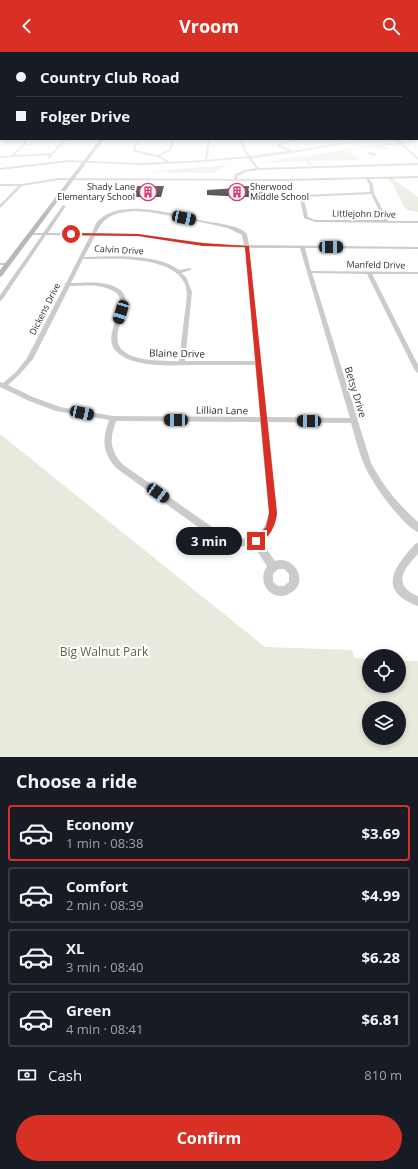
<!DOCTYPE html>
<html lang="en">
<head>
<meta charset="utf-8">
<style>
	body { margin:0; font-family:"Open Sans",sans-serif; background:#20242c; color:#f1f3f6; height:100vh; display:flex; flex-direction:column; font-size:15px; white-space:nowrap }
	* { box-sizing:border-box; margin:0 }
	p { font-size:13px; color:#9ea1a6 }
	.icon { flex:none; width:22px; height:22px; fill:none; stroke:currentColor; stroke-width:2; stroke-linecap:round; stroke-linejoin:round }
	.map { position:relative; height:705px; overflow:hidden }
	.drawer { display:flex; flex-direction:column; background:#171b24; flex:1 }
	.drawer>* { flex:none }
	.banner { position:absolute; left:0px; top:0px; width:418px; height:88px; box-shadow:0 2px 6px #0003; display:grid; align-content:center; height:88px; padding:0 16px; background:#171b24 }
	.tools { position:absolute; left:362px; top:597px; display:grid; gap:8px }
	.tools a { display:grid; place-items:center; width:44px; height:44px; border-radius:50%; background:#171b24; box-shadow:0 2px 6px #0003; font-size:20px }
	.end { position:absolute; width:18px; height:18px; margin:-9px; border:5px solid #d93025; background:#fff; box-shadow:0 0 0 2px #fff }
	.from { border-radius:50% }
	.bubble { position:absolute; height:28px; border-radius:14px; background:#171b24; box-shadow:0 2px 6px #0003; font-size:13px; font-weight:700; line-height:28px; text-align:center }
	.car { position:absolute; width:12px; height:24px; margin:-12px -6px; border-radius:5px; box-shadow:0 0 3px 1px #0007; background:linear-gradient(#222 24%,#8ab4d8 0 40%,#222 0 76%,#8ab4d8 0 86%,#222 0) }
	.banner b { display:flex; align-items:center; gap:14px; height:38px; font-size:15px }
	.banner b+b { border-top:1px solid #363941 }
	.banner i { width:10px; height:10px; background:#f1f3f6 }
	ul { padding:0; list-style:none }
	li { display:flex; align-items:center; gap:12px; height:56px; margin:0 8px 6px; padding:0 8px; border:2px solid #363941; border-radius:4px }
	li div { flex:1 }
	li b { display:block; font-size:15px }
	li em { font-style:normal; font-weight:700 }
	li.current { border-color:#d93025 }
	li>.icon { width:36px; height:36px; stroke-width:1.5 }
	h2 { padding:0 16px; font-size:18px; line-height:48px }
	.pay { display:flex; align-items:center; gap:10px; height:44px; padding:0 16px; font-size:15px }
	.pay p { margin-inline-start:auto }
	.cta { display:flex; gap:8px; margin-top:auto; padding:8px 16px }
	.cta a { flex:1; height:46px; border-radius:24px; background:#d93025; color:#fff; font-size:16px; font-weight:700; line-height:46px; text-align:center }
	header { display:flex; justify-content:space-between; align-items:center; height:52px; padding:0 16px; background:#d93025; color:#fff; font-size:18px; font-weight:700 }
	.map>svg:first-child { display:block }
	.green { fill:#e7eadc; fill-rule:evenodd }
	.building { fill:#151515 }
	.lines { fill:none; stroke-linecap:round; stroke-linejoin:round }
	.minor { fill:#cbcbcb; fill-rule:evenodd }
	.secondary { fill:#b8b8b8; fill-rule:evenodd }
	.route { fill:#d93025 }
	.labels { text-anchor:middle; stroke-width:4; stroke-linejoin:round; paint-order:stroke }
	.far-poi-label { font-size:9px; fill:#2e2e2e; stroke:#fff; text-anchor:end }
	.far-street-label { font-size:9px; fill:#2e2e2e; stroke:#fff }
	.street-label { font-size:10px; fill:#2e2e2e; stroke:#fff }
	.near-park-label { font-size:12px; fill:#5a673e; stroke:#fff }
</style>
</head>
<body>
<header><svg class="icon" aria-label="back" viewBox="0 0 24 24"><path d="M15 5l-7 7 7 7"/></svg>Vroom<svg class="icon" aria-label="search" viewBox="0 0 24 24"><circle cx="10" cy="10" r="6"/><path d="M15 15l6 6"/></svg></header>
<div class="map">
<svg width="418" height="705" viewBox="0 0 418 705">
	<rect width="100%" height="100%" fill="#fff"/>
	<path class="green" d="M387,91H397L400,93H385L389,97L366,96L349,99L359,108L309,109L313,114H310L306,109L257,111L302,104L293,101L305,104Z
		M196,110L202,115L251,112L226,114L213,121L149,120L200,115Z
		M386,126H392L418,145V160L407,158L404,155L393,132Z
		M0,382L265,595L352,598L354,606L369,607V634H399V609H418V705H0ZM369,656H399V686H369Z"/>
	<path class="building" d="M137,134H164L161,145H133Z
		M243,134H263L265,146L207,143V138L236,136Z"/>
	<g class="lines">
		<path class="minor" d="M0,74H1V76H0Z
			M0,81H1V83H0Z
			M24,87H26V92L14,103L51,101L65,87H67L49,107L47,106L49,103L0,106V104H10L24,92Z
			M138,87H140L135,96L136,98L157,103L169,98L173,87H175L171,99L160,104L170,110L205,108L208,87H210L207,108L247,104L243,98L240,87H242L245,98L250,104L288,99L278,95L277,92L295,87H299L280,92L292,99L371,87L292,101L251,106L259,116L418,111V113L258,118L246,120L238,124L237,127H287L418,124V126L369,127L373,132L374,141L388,169H418V171L315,170L304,166L300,147L302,143L370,140L369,132L366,127L287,129L59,128L22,134L0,156V153L18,134H0V132H21L59,126L234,127L235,122L244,118L256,116L248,106L201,110L145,113L69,110L0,118V116L69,108L135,111L166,110L160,106L134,100L133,96ZM371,142L384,168H315L308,165L304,147V145Z
			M394,87H397L418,105V108Z
			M369,100L378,102L373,104L368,102Z
			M63,153L66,154L48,181H92C93,178 95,173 97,170C119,144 177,163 204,169C215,171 238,173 246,181C248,184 248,189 249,193L418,195V197L305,196L311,219L418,220V222H372L418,313V321L415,319L367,222L312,221L371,411C383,434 399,453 418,470V480C402,474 369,427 363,410C358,398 355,384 351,371L268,370L277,461C275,472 272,483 261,489L275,509C294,503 309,529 292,540C274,553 255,532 267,514L253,493C241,496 230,494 219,490L116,416C102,399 102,389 109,368L56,359L29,349L0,335V330L3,331L16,320L27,306L65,233L64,232L66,231L90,184L46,183L2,248L0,249V243L42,183H31L29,182L31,181H43ZM134,159L149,160L178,165L228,176L242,183L244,193H223L187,190L138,182L96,181C105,163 115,161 134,159ZM95,184H138L187,192L223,195L245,196L255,309H185L192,240L186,225L181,221L191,218V216L179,218C158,201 110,204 84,205ZM249,196H300L350,366L267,365ZM83,207C111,207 187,201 187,243L179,309C67,311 148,256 119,237C106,228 86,231 71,231ZM70,234C82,234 95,232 106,236C142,246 96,280 117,300C135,317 174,313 197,313C217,313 236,313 255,313L260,365L113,364L60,355L33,345L8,333L20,322L33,307ZM116,369L260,370L269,461C264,486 248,490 225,484L122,412C109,396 110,387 116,369ZM278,517H284L289,522V530L284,534H278L273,530V522Z
			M0,211H8L10,212L8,213H0Z
			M418,491C418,494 418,498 418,501C417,504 412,508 410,511C398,525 400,537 418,544V554C377,539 393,516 415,492Z"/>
		<path class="secondary" d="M100,87H104L2,224L0,225V218Z"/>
	</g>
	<linearGradient id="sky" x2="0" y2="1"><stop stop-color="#9bc7e8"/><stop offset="0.42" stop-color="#fff"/><stop offset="1" stop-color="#fff" stop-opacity="0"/></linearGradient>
	<rect width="418" height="170" fill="url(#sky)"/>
	<path class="route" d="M71,181L138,182L203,191L249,194L277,461C276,474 269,487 256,493L251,489L266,475L269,461L245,195L203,194L138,184L69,183Z"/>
	<defs>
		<symbol id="building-ring" viewBox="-11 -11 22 22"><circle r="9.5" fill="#fff" stroke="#db3a68" stroke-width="1.5"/><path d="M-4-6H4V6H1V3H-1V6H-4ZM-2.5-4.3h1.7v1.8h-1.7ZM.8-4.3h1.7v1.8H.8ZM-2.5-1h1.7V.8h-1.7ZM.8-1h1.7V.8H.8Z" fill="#db3a68"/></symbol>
	</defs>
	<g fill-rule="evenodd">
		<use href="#building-ring" x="138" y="130" width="20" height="20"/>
		<use href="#building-ring" x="227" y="130" width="20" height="20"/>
	</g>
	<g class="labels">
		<g class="far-poi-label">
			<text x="135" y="138">Shady Lane<tspan x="135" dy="10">Elementary School</tspan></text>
			<text x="250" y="138" text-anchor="start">Sherwood<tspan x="250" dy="10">Middle School</tspan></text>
		</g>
		<g class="far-street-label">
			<text transform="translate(364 162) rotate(1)" y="3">Littlejohn Drive</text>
			<text transform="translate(119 198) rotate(3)" y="3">Calvin Drive</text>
			<text transform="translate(376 213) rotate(1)" y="3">Manfeld Drive</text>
			<text transform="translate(45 257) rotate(-63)" y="3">Dickens Drive</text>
		</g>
		<g class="street-label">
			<text transform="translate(177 301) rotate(1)" y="4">Blaine Drive</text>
			<text transform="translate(356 340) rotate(73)" y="4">Betsy Drive</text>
			<text transform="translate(222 358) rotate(1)" y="4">Lillian Lane</text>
		</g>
		<g class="near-park-label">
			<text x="104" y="604">Big Walnut Park</text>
		</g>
	</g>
</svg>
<div class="tools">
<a><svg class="icon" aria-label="locate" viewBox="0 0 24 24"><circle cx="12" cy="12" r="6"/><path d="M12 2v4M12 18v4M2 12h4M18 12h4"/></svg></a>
<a><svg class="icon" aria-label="layers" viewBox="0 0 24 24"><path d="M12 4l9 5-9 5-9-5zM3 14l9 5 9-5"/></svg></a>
</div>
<i class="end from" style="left:71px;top:182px"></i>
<i class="end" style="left:256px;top:489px"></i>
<div class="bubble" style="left:176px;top:475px;width:66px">3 min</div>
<i class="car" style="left:184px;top:166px;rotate:102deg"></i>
<i class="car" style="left:331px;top:195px;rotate:90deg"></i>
<i class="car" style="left:121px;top:260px;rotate:197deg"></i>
<i class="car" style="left:82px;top:361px;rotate:102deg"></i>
<i class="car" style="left:176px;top:368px;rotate:271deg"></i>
<i class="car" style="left:309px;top:369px;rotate:271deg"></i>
<i class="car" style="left:158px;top:441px;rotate:125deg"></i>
<div class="banner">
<b><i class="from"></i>Country Club Road</b>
<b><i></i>Folger Drive</b>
</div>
</div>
<section class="drawer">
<h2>Choose a ride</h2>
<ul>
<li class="current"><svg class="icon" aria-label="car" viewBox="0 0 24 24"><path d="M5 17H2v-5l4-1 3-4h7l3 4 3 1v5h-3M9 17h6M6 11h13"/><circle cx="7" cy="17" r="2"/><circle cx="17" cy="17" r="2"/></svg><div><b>Economy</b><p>1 min · 08:38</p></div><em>$3.69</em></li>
<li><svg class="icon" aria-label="car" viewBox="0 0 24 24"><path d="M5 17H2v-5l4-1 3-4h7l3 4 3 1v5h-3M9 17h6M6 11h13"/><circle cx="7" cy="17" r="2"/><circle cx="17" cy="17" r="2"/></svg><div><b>Comfort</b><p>2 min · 08:39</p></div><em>$4.99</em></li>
<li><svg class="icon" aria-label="car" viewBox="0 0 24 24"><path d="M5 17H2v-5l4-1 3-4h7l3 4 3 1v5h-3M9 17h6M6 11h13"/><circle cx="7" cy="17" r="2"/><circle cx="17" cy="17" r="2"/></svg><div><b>XL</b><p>3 min · 08:40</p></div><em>$6.28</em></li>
<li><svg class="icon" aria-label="car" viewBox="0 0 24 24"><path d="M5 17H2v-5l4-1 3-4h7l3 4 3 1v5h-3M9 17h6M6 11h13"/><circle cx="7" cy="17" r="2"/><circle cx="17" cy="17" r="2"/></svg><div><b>Green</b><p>4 min · 08:41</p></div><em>$6.81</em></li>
</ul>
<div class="pay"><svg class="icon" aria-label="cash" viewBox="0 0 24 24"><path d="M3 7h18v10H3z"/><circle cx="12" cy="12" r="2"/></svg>Cash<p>810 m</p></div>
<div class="cta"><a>Confirm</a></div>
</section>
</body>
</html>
